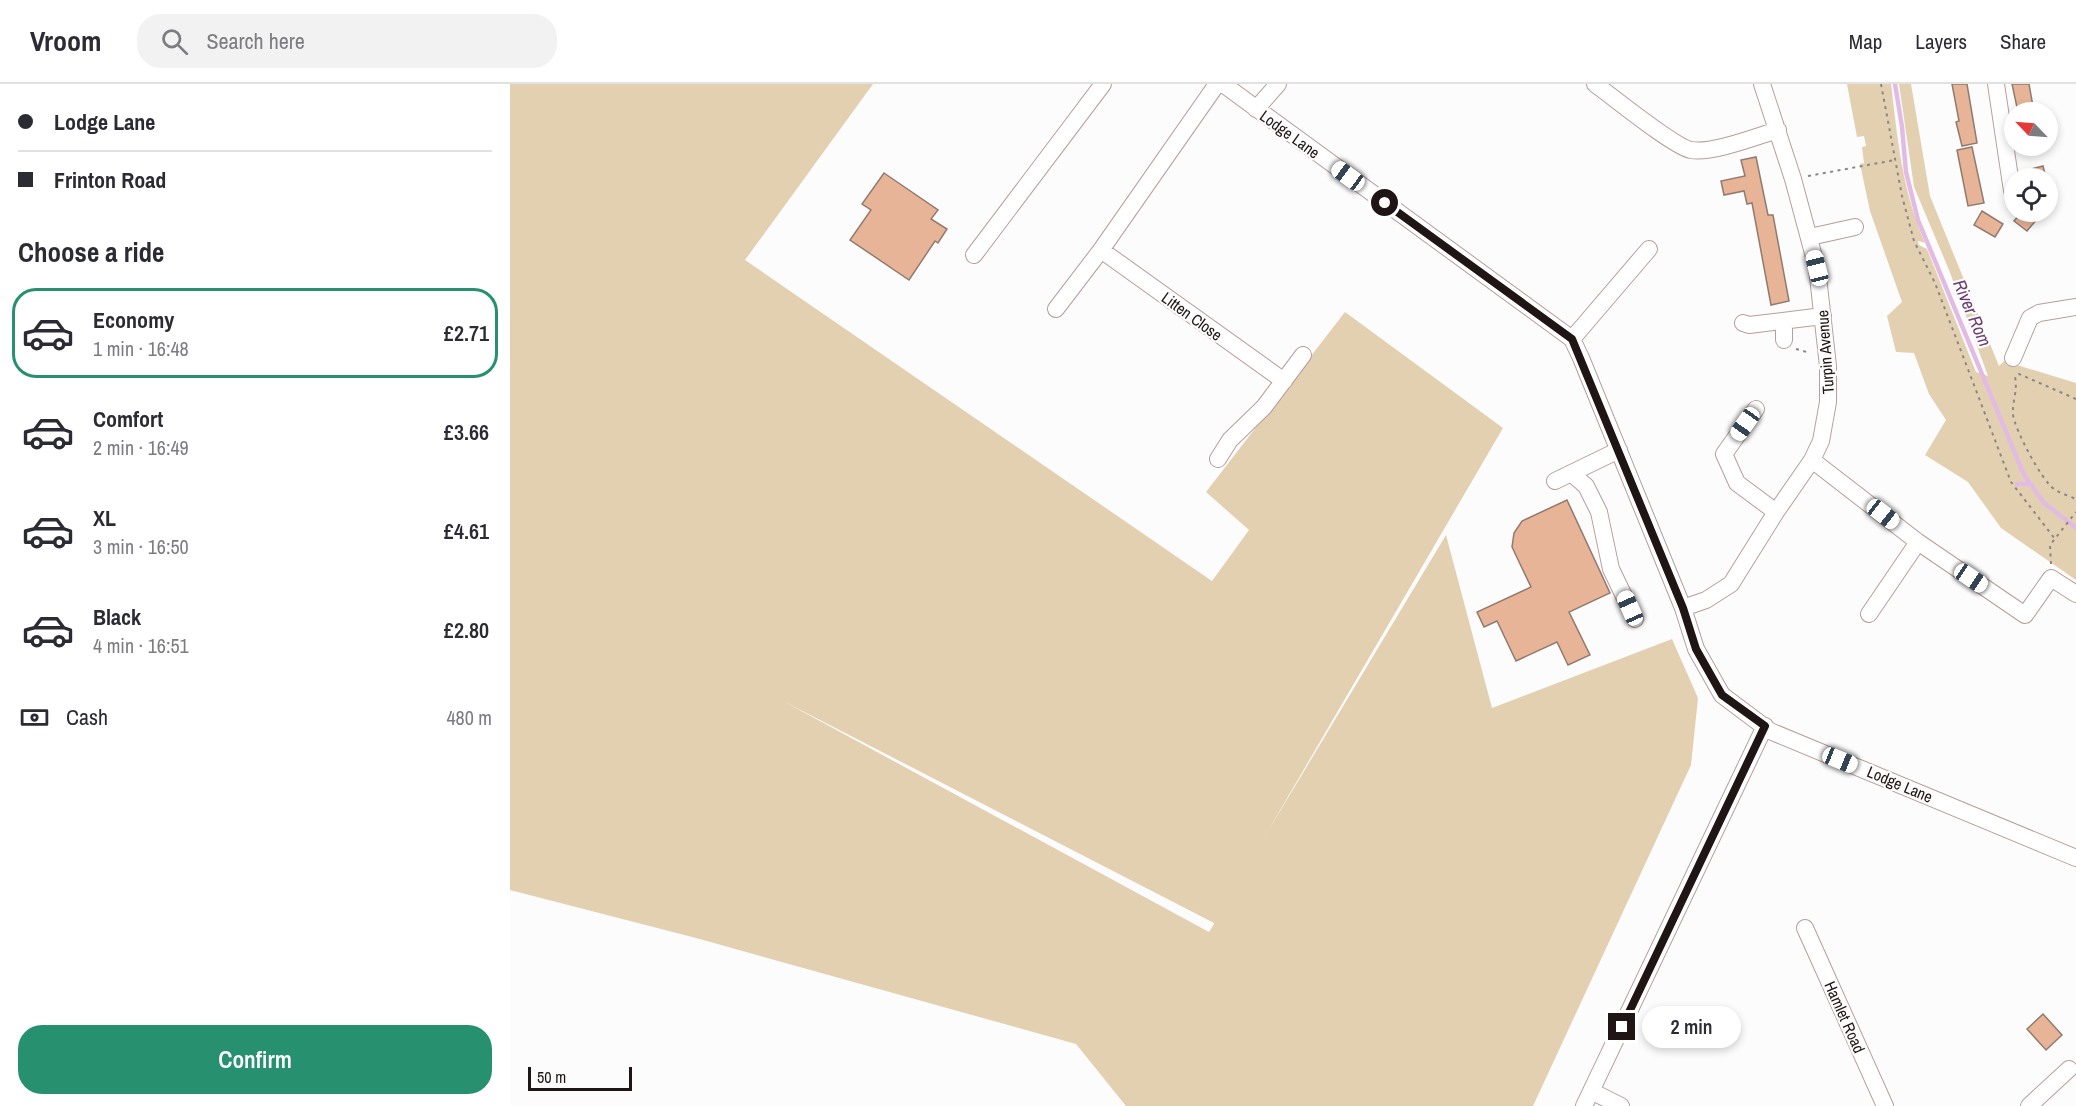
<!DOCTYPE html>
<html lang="en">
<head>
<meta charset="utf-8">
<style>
	body { margin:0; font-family:"Archivo Narrow",sans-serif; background:#f2f2f3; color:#2b2b33; height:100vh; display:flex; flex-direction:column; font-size:22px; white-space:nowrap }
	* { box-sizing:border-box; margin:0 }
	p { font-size:20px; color:#7c7c81 }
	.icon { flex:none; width:33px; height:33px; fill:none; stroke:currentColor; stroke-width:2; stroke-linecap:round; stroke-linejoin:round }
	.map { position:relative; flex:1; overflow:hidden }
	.side { display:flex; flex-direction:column; background:#fff; width:510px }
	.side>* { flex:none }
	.hud { display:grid; align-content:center; height:132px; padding:0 18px; background:#fff }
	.needle { width:39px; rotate:295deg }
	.controls { position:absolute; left:1494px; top:18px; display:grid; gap:12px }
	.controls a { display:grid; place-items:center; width:54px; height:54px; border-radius:50%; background:#fff; box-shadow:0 3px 9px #0003; font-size:30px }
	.scale { position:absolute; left:18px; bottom:15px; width:104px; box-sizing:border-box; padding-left:6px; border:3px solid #1f1514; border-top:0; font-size:16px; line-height:21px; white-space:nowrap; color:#1f1514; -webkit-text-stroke:4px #fcfcfc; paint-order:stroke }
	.end { position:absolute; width:27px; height:27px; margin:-14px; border:8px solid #1f1514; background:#fff; box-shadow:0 0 0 3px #fff }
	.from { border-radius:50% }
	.bubble { position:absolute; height:42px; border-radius:21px; background:#fff; box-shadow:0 3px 9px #0003; font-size:20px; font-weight:600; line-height:42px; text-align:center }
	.car { position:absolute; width:18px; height:36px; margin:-18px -9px; border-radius:8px; box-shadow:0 0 4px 2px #0007; background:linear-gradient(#fff 24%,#345 0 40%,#fff 0 76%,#345 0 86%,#fff 0) }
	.hud b { display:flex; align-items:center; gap:21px; height:57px; font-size:22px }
	.hud b+b { border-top:2px solid #e1e1e2 }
	.hud i { width:15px; height:15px; background:#2b2b33 }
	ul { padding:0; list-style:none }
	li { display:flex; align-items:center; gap:18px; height:90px; margin:0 12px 9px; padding:0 6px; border:3px solid transparent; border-radius:24px }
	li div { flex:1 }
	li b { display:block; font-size:22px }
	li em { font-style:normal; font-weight:600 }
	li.active { border-color:#27916f }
	li>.icon { width:54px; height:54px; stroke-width:1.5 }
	h2 { padding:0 18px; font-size:27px; line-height:72px }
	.pay { display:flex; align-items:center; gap:15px; height:66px; padding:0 18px; font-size:22px }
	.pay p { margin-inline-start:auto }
	.cta { display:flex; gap:12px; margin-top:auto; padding:12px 18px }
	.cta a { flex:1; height:69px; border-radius:24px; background:#27916f; color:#fff; font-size:24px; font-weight:600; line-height:69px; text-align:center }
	header { display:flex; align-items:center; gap:36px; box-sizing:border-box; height:84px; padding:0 30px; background:#fff; border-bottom:2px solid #e1e1e2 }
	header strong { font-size:28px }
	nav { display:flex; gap:33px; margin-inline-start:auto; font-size:21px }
	.search { width:420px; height:54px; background:#f2f2f3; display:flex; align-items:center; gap:15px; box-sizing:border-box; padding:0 21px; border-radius:24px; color:#7c7c81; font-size:22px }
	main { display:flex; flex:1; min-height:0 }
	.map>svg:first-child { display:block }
	.green { fill:#e3d0b1; fill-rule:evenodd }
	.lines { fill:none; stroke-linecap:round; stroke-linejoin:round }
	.stream { stroke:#e2bbe5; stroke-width:4.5 }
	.building { fill:#e7b498; stroke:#917b6e; stroke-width:1.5 }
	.minor-casing { stroke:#b99d9c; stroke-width:18 }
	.path { stroke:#8b8685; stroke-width:2; stroke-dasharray:3 4.5; stroke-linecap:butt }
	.minor { stroke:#fff; stroke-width:16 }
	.route { stroke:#1f1514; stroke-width:8 }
	.labels { text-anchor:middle; stroke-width:4.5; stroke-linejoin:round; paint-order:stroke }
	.street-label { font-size:16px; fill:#1f1514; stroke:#fcfcfc }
	.water-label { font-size:18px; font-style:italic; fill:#6d3e72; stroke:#fcfcfc }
</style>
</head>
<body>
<header>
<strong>Vroom</strong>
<div class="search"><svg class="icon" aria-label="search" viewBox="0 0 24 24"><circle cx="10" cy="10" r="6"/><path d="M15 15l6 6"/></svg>Search here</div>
<nav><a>Map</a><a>Layers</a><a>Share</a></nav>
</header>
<main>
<section class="side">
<div class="hud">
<b><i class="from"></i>Lodge Lane</b>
<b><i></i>Frinton Road</b>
</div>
<h2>Choose a ride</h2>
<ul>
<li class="active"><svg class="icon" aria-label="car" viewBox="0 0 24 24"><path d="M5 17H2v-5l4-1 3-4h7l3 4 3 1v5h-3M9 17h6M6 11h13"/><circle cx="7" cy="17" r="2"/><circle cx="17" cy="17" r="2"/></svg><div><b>Economy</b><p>1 min · 16:48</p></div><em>£2.71</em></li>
<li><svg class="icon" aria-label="car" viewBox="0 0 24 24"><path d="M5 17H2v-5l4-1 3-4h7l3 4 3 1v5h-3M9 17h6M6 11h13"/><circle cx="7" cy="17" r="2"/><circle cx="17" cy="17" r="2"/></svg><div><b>Comfort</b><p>2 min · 16:49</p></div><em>£3.66</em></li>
<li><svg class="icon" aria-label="car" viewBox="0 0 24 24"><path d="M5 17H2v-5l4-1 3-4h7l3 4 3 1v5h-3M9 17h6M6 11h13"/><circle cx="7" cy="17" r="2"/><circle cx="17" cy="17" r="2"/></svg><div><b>XL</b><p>3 min · 16:50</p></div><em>£4.61</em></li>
<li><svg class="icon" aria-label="car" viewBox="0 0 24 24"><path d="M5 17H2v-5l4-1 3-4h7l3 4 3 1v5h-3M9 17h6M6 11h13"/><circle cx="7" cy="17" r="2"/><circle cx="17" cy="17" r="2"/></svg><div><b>Black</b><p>4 min · 16:51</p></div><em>£2.80</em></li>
</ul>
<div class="pay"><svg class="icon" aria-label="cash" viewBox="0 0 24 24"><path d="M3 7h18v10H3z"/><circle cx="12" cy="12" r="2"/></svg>Cash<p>480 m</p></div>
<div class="cta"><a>Confirm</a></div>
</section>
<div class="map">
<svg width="1566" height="1022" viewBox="0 0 1566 1022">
	<rect width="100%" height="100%" fill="#fcfcfc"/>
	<path class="green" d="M0,0H363L235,176L702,497L739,446L696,408L835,228L993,344L755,752L936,451L982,624L1162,555L1188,614L1181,681L1023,1022H616L566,960L186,854L0,806ZM273,617L704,839V840L699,848Z
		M1337,0H1381C1388,58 1392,105 1415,159L1408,157L1409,161L1417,165L1466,288L1478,292L1439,186L1404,103L1389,0H1401L1420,112L1489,282L1494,277L1566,299V496L1491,444L1458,398L1415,371L1436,336L1419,310L1404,269L1386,268L1377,232L1392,218L1360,127L1350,80L1354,79L1352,63L1356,62L1354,52L1347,53Z"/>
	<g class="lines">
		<path class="stream" d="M1385,0L1392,43L1396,88L1408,136L1514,391L1534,419L1566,444
			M1507,400H1521"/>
	</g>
	<path class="building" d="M1442,0H1457L1467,59L1452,62L1446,38L1449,37Z
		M1502,0H1519L1524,28H1508Z
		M1462,63L1474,119L1458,122L1447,66Z
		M1246,73L1258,131H1263L1279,217L1261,221L1242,119L1237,120L1234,107L1214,111L1211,97L1235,92L1231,76Z
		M1533,82L1536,94H1511L1510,88Z
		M374,89L428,126L421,135L437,145L428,159L425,157L399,196L340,156L361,126L352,120Z
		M1472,127L1493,140L1485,153L1464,141Z
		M1512,128H1533L1517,147L1504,137Z
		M1057,416L1100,509L1059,528L1080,571L1058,581L1047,558L1006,577L987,537L974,543L967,528L1021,503L1002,463L1004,449L1012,437Z
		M1533,930L1552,951L1536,966L1517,945Z"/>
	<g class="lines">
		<defs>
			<path id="minor" d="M713,0L1062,255L1071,274L1173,524L1186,565L1212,611L1260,647L1566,774
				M1085,0C1103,13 1164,63 1181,66C1202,70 1247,52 1268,46
				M1486,0L1502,107
				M746,25L768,0
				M1300,153L1345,143
				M591,166L774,297
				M464,171L593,0
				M546,225L591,166L707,0
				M1274,238V256
				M1233,239L1239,241L1313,232
				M1062,255L1139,165
				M1503,274L1520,234L1529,229L1566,223
				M1246,325L1214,370L1227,399L1266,428
				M708,375L720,356L754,323L793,271
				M1302,376L1408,458L1515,531L1541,494L1566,510
				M1061,389L1076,402L1089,428L1101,485L1125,535
				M1045,397L1109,366
				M1173,524L1196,516L1221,500L1266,428L1302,376L1311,357L1318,318V282L1307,184L1283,95L1252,0
				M1359,530L1408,458
				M1295,844L1375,1022
				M1081,1007L1111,1022
				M1074,1022L1255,642
				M1519,1022L1559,985"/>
		</defs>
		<use href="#minor" class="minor-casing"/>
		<path class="path" d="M1371,0L1392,112L1404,157L1425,199L1501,398L1545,455
			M1298,92L1385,76
			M1286,265L1300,269
			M1566,315L1509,290L1505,293C1508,306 1502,318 1503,331C1505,346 1532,397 1544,405C1550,409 1559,412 1566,415
			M1541,480L1540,461L1566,428"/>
		<use href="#minor" class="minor"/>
	</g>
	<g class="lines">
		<path class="route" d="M875,119L1062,255L1173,524L1186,565L1212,611L1255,642L1112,943"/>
	</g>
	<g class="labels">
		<g class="street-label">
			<text transform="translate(780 50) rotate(36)" y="6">Lodge Lane</text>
			<text transform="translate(682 232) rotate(36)" y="6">Litten Close</text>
			<text transform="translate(1315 268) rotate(-94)" y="6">Turpin Avenue</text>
			<text transform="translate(1390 700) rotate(23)" y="6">Lodge Lane</text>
			<text transform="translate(1335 933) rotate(66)" y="6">Hamlet Road</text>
		</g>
		<g class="water-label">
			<text transform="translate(1462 229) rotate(67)" y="6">River Rom</text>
		</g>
	</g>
</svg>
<div class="controls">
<a><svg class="needle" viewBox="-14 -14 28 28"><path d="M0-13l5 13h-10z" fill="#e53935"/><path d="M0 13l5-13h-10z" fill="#7c7c81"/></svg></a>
<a><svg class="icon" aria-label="locate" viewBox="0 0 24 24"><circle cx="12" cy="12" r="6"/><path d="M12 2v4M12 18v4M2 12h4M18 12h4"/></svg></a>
</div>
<div class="scale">50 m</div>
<i class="end from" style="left:875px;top:119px"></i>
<i class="end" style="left:1112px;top:943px"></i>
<div class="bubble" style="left:1132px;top:922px;width:99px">2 min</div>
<i class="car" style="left:838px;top:92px;rotate:306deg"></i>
<i class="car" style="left:1307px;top:184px;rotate:346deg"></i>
<i class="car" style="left:1235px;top:340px;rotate:215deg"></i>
<i class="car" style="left:1373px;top:430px;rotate:128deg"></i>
<i class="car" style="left:1461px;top:494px;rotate:124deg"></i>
<i class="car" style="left:1120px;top:524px;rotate:336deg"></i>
<i class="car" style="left:1330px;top:676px;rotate:112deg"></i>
</div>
</main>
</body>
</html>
